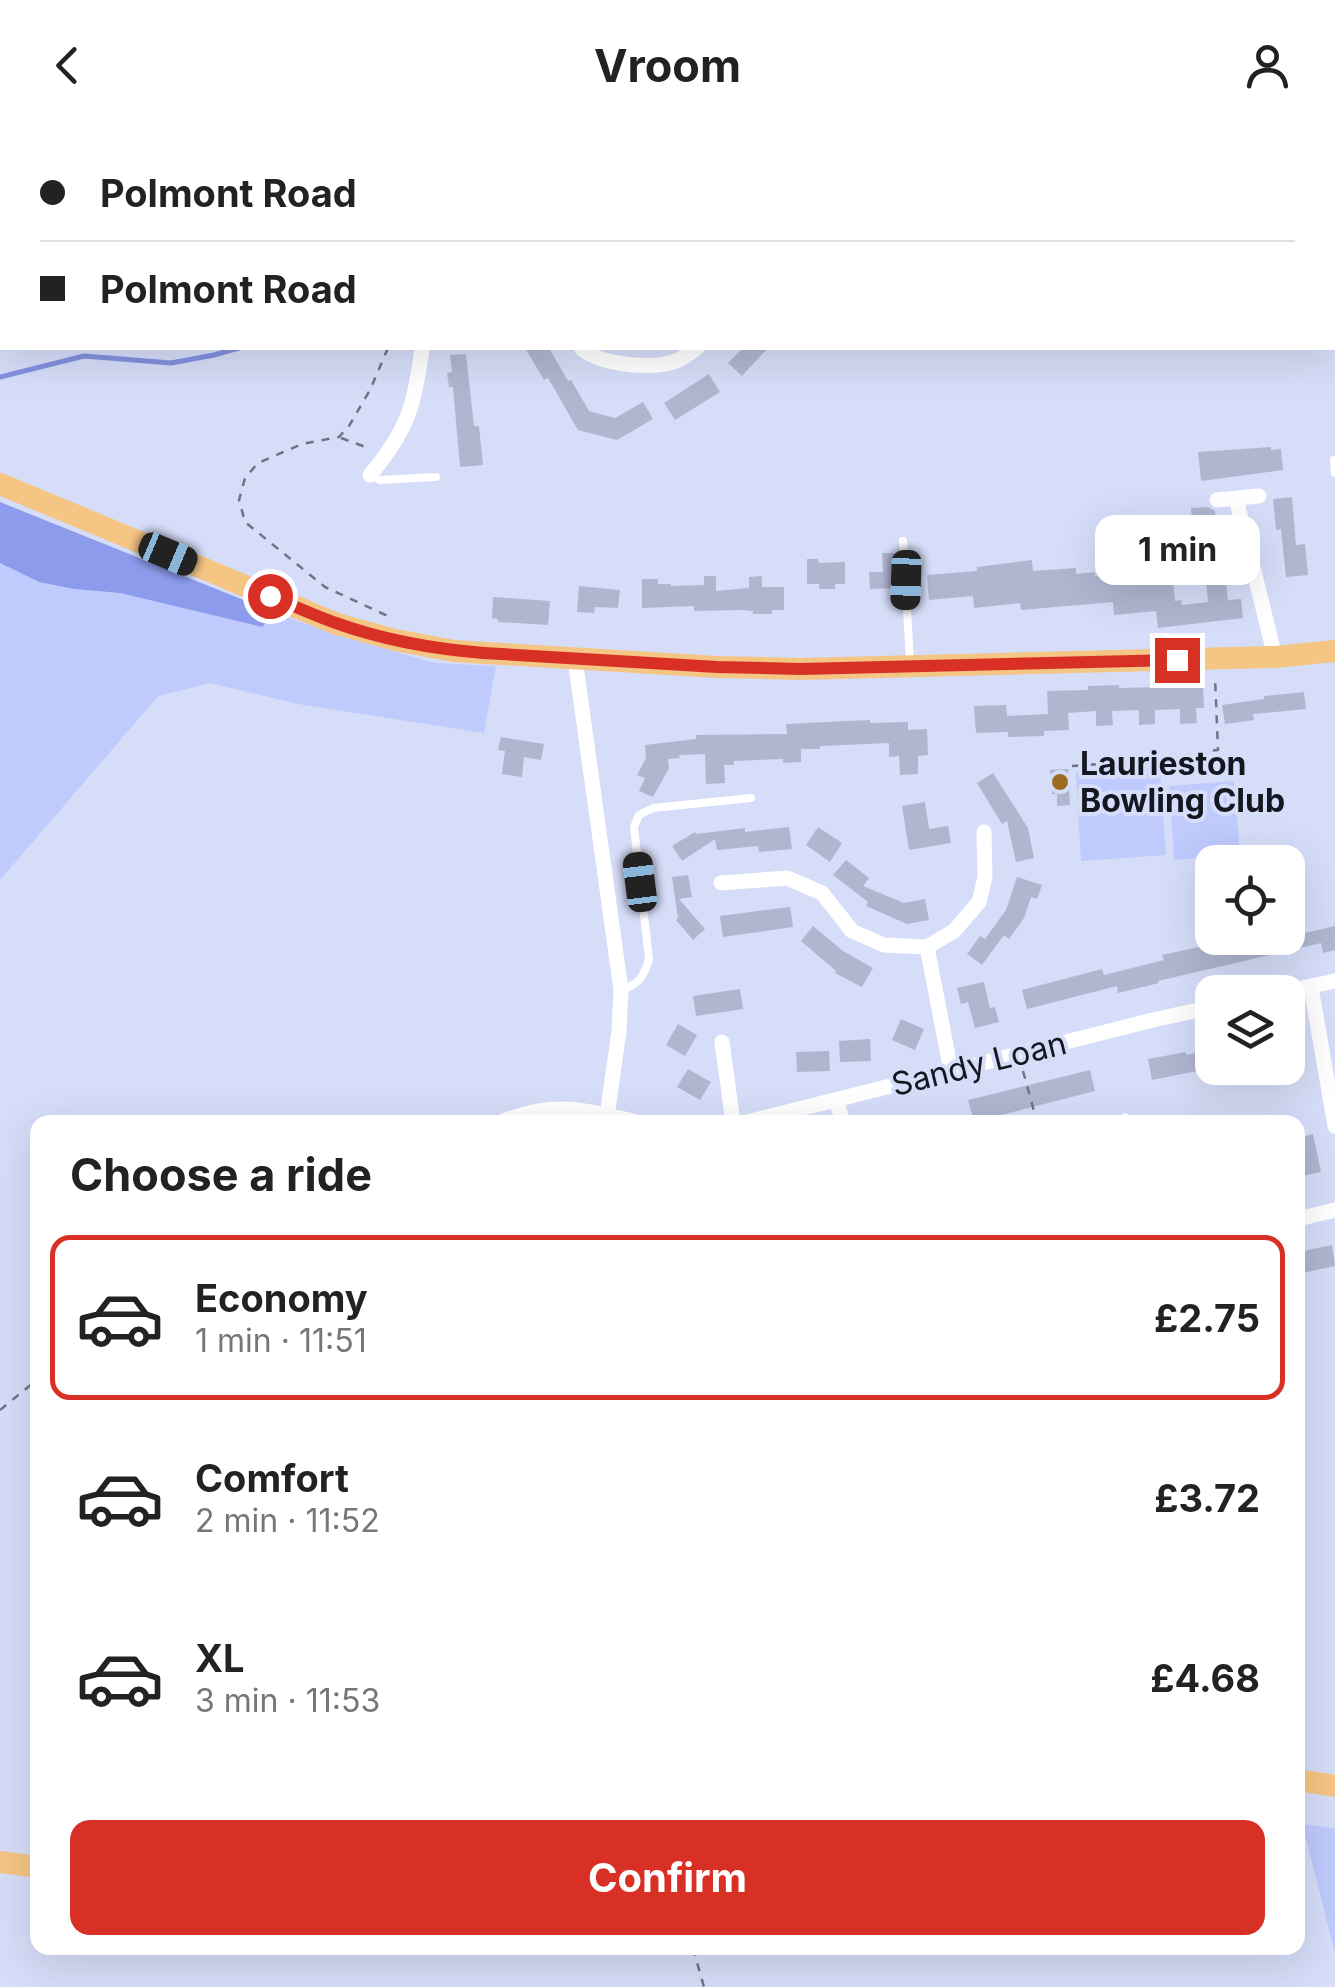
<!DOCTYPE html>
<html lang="en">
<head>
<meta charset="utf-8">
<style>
	body { margin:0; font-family:Inter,sans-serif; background:#f6f6f6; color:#222; height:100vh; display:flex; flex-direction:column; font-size:38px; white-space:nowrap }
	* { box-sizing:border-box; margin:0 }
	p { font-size:32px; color:#767676 }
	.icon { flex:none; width:55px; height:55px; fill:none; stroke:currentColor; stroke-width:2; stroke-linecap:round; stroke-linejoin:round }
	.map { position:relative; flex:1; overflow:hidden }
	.sheet { position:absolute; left:30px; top:985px; width:1275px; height:840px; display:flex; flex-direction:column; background:#fff; border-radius:20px; box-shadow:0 10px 40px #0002 }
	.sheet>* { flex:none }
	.banner { position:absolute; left:0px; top:0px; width:1335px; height:220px; box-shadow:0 10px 40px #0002; display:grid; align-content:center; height:220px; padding:0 40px; background:#fff }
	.buttons { position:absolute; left:1195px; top:715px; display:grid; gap:20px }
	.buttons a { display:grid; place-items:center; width:110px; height:110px; border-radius:20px; background:#fff; box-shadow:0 10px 40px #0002; font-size:50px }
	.end { position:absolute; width:45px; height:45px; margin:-22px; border:12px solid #d93025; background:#fff; box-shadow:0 0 0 5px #fff }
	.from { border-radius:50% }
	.bubble { position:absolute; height:70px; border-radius:20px; background:#fff; box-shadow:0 10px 40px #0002; font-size:32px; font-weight:700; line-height:70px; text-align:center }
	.car { position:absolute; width:30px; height:60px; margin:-30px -15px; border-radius:12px; box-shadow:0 0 8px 2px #0007; background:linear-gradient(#222 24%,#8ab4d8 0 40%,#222 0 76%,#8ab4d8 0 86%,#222 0) }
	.banner b { display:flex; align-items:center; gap:35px; height:95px; font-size:38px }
	.banner b+b { border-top:2px solid #e0e0e0 }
	.banner i { width:25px; height:25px; background:#222 }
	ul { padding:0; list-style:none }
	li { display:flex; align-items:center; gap:30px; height:165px; margin:0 20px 15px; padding:0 20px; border:5px solid transparent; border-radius:20px }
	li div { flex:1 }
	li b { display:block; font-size:38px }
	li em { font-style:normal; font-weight:700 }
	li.on { border-color:#d93025 }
	li>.icon { width:90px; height:90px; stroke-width:1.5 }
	h2 { padding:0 40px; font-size:45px; line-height:120px }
	.button { display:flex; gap:20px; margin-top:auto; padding:20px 40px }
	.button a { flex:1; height:115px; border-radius:20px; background:#d93025; color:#fff; font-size:40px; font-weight:700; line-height:115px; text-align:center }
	header { display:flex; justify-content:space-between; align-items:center; height:130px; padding:0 40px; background:#fff; font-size:45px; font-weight:700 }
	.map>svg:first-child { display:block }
	.green { fill:#bfcafd }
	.forest { fill:#8c9beb }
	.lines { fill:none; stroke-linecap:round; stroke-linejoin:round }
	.stream { stroke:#8391e0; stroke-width:5 }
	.building { fill:#b0b6d0 }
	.path { stroke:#6f7485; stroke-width:2.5; stroke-dasharray:8 8; stroke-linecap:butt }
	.lane { stroke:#fff; stroke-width:8 }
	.street { stroke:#fff; stroke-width:15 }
	.primary { stroke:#f4c583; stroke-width:22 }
	.route { stroke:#d93025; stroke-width:12 }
	.poi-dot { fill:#9e6921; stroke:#d6ddf8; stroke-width:4 }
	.labels { text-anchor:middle; stroke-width:8; stroke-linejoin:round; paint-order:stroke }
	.poi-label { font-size:32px; font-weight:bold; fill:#141720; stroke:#d6ddf8; text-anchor:start }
	.street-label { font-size:32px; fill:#141720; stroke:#d6ddf8 }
</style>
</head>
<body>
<header><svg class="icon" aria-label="back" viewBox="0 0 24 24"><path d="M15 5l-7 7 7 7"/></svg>Vroom<svg class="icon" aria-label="person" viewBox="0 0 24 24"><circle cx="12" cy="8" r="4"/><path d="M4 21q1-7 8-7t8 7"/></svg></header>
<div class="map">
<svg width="1335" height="1857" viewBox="0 0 1335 1857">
	<rect width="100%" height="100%" fill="#d6ddf8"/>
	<path class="green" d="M0,433L39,452L74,459L120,463L262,497L276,483L328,502L434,533L496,536L484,603L298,574L210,553L158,566L0,750Z
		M1160,637L1166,725L1081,731L1076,643Z
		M1234,651L1240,725L1174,730L1169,656Z
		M1302,1694L1335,1698V1823Z"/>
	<path class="forest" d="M0,372L276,483L262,497L120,463L74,459L39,452L0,433Z"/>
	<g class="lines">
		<path class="stream" d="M847,0L854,2
			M618,2L619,0
			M1332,34H1335
			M0,247L84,226L171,233L214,225L239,218"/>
	</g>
	<path class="building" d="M525,218H549L568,251L571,250L589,281L615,288L643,272L653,289L617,310L578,300L548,248L544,250Z
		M743,218H768L742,246L728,233Z
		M466,224L474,296H479L483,335L460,337L453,257H449L447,243L452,242L450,225Z
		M709,244L720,262L675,290L664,273Z
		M1271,317V320L1281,319L1283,340L1201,351L1198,322Z
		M1292,367L1296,415L1305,414L1308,445L1286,447L1281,399L1276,400L1273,369Z
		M1208,377L1215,381L1218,421H1223L1228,470L1241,469L1243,488L1158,498L1156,481L1114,485L1113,472L1021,480L1020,473L974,478L973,466L929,470L927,445L977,441V437L1032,430L1033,441L1076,438V444L1095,442V446L1149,441L1148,434L1166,432L1168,453L1173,452L1175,471L1181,470L1182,475L1208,472L1202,409L1194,410L1191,378Z
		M882,423H896L898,458L870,459L869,442H883Z
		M807,429H818L819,433L845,432V454H835V459H819V454H807Z
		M704,446H716V461L749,458V447L762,446V457H784V480H772V484H753V481L741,480L694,481V476L642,478V449H658V454H671V456L704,455Z
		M579,456L620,460L618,478L595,477L594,483L577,482Z
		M493,467L550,471L548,495L498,492V489L492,488Z
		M1119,555V558L1203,556L1204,578H1196L1197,593L1180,594V579L1155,580V594L1139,595V580L1112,581L1113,595L1096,596V581L1068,583L1069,600L1044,601V606L1008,607V602L976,603L974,576L1006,575L1007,586L1048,584L1047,561L1088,560V556Z
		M1304,562L1306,579L1253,584L1254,590L1225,594L1222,575L1264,569V566Z
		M870,590V593L908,592V600L927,599L928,625L918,626V644L900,645L899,626L889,627V613L820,616V619H801V632L783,633V629L734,631V635H724L725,653L706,654L705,624L679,625L680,628L668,629L669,638L653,667L639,661L645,648L637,645L646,628L645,615L696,609V605L787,604L786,594Z
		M501,607L544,614L541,630L524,627L522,647L502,644L505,621L498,620Z
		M1068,639L1070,675L1057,676V664H1052L1050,640Z
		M993,643L1028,698L1034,728L1016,732L1007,691L1002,694L977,653Z
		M925,672L929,699L948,696L951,713L909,720L902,676Z
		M789,697L792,719L759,722L758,716L717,720L715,709L682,731L672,716L695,702L696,704L745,698V702Z
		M818,697L842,713L830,732L806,715Z
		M846,730L869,748L863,756L904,773L925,769L929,790L907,794L866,776L868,772L833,745Z
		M688,745L692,767L679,769L705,799L693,810L676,790L678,788L672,747Z
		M1017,747L1042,755L1037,769L1031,767L1024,788L1009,809L1004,805L982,835L967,824L980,806L985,809L1006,780Z
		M790,777L793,797L723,807L720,786Z
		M813,796L843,821L873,838L862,857L835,843L836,841L801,811Z
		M1304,796L1305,803L1335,796V820L1323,823L1321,813L1158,851L1159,853L1118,863L1117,856L1027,879L1022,860L1102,839L1104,845L1164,830L1162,825L1241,808H1288V800Z
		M984,852L990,878L995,877L999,892L975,898L968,872L961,874L957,858Z
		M740,859L743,879L696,886L693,866Z
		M901,889L924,899L915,920L892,910Z
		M678,894L697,905L685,926L666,915Z
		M870,909L871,931L840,932L839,911Z
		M1212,919V938L1152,950L1148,929L1186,922V925Z
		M829,921L830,941L797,942L796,922Z
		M688,939L711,952L700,970L677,957Z
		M1090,940L1095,961L974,992L968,970Z
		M1313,1004L1321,1042L1298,1047V1008Z
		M1332,1115L1335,1136L1298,1144V1122Z"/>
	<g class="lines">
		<path class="path" d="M572,2L573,0
			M388,218L370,260L349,296L339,307L302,314L258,333L245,348L239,370L245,392L325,457L390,487
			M341,308L371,319
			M1072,636L1186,628L1191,622L1218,620L1215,546
			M1023,941L1037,992
			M0,1280L38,1249
			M693,1818L704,1857"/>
		<path class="lane" d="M1334,330L1335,343
			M370,345L380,350L436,347
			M903,411L910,532
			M621,860C638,855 644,847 649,829L634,697L639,685L653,678L751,668
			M1122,992L1125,987"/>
		<path class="street" d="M162,0L163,2
			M1266,0V2
			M1289,2L1305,0
			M0,4L4,0
			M1332,68H1335
			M581,218C600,235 653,240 676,231C684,228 691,222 697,218
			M370,345C408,300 415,274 422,218
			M1236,368L1275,527
			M1217,370L1259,366
			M575,529L621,860L619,901L607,986
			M721,753L787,748L822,763L852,801L884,815L927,817L954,801L979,772L985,747L984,702
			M927,817L951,941
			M1311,857L1335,996
			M1283,862L1335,851
			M722,912L733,992
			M836,970L843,992
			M501,992C555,970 582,980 637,992
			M747,992L1157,889L1212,877
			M1298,1089L1335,1080"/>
		<path class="primary" d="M0,354L337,494L395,510L454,521L717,537L801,539L1275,527L1335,521
			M1298,1650L1335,1656
			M0,1732L38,1737"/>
	</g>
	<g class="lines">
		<path class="route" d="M270,466C292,475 313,485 336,493C383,510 434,519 484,523L717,537L801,539L1177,530"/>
	</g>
	<circle class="poi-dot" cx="1060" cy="652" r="10"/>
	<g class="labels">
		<g class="poi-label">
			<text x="1080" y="645">Laurieston<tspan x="1080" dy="37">Bowling Club</tspan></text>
		</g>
		<g class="street-label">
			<text transform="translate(979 934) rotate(-14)" y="11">Sandy Loan</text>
		</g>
	</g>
</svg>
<div class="buttons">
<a><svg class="icon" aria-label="locate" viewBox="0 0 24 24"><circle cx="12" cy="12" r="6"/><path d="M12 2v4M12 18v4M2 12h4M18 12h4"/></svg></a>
<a><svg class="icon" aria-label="layers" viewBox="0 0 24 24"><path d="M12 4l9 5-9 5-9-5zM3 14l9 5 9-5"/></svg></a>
</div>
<i class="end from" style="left:270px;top:466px"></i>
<i class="end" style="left:1177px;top:530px"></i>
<div class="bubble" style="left:1095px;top:385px;width:165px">1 min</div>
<i class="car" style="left:168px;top:424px;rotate:113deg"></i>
<i class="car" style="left:906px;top:450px;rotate:182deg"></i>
<i class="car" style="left:640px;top:752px;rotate:353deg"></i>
<div class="banner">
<b><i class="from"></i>Polmont Road</b>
<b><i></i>Polmont Road</b>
</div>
<section class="sheet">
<h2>Choose a ride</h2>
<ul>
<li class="on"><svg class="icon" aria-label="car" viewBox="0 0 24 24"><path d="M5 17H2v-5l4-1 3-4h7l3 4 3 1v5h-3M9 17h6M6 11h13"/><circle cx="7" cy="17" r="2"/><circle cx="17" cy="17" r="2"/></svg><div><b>Economy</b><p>1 min · 11:51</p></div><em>£2.75</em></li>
<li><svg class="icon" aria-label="car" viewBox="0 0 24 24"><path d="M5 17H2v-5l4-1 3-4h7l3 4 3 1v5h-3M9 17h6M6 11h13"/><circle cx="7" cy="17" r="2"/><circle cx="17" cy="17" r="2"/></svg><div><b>Comfort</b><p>2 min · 11:52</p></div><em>£3.72</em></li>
<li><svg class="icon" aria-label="car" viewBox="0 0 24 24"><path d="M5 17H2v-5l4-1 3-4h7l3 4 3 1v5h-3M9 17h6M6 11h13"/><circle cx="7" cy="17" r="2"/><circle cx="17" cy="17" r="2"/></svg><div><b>XL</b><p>3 min · 11:53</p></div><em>£4.68</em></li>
</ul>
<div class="button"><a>Confirm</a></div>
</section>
</div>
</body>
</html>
